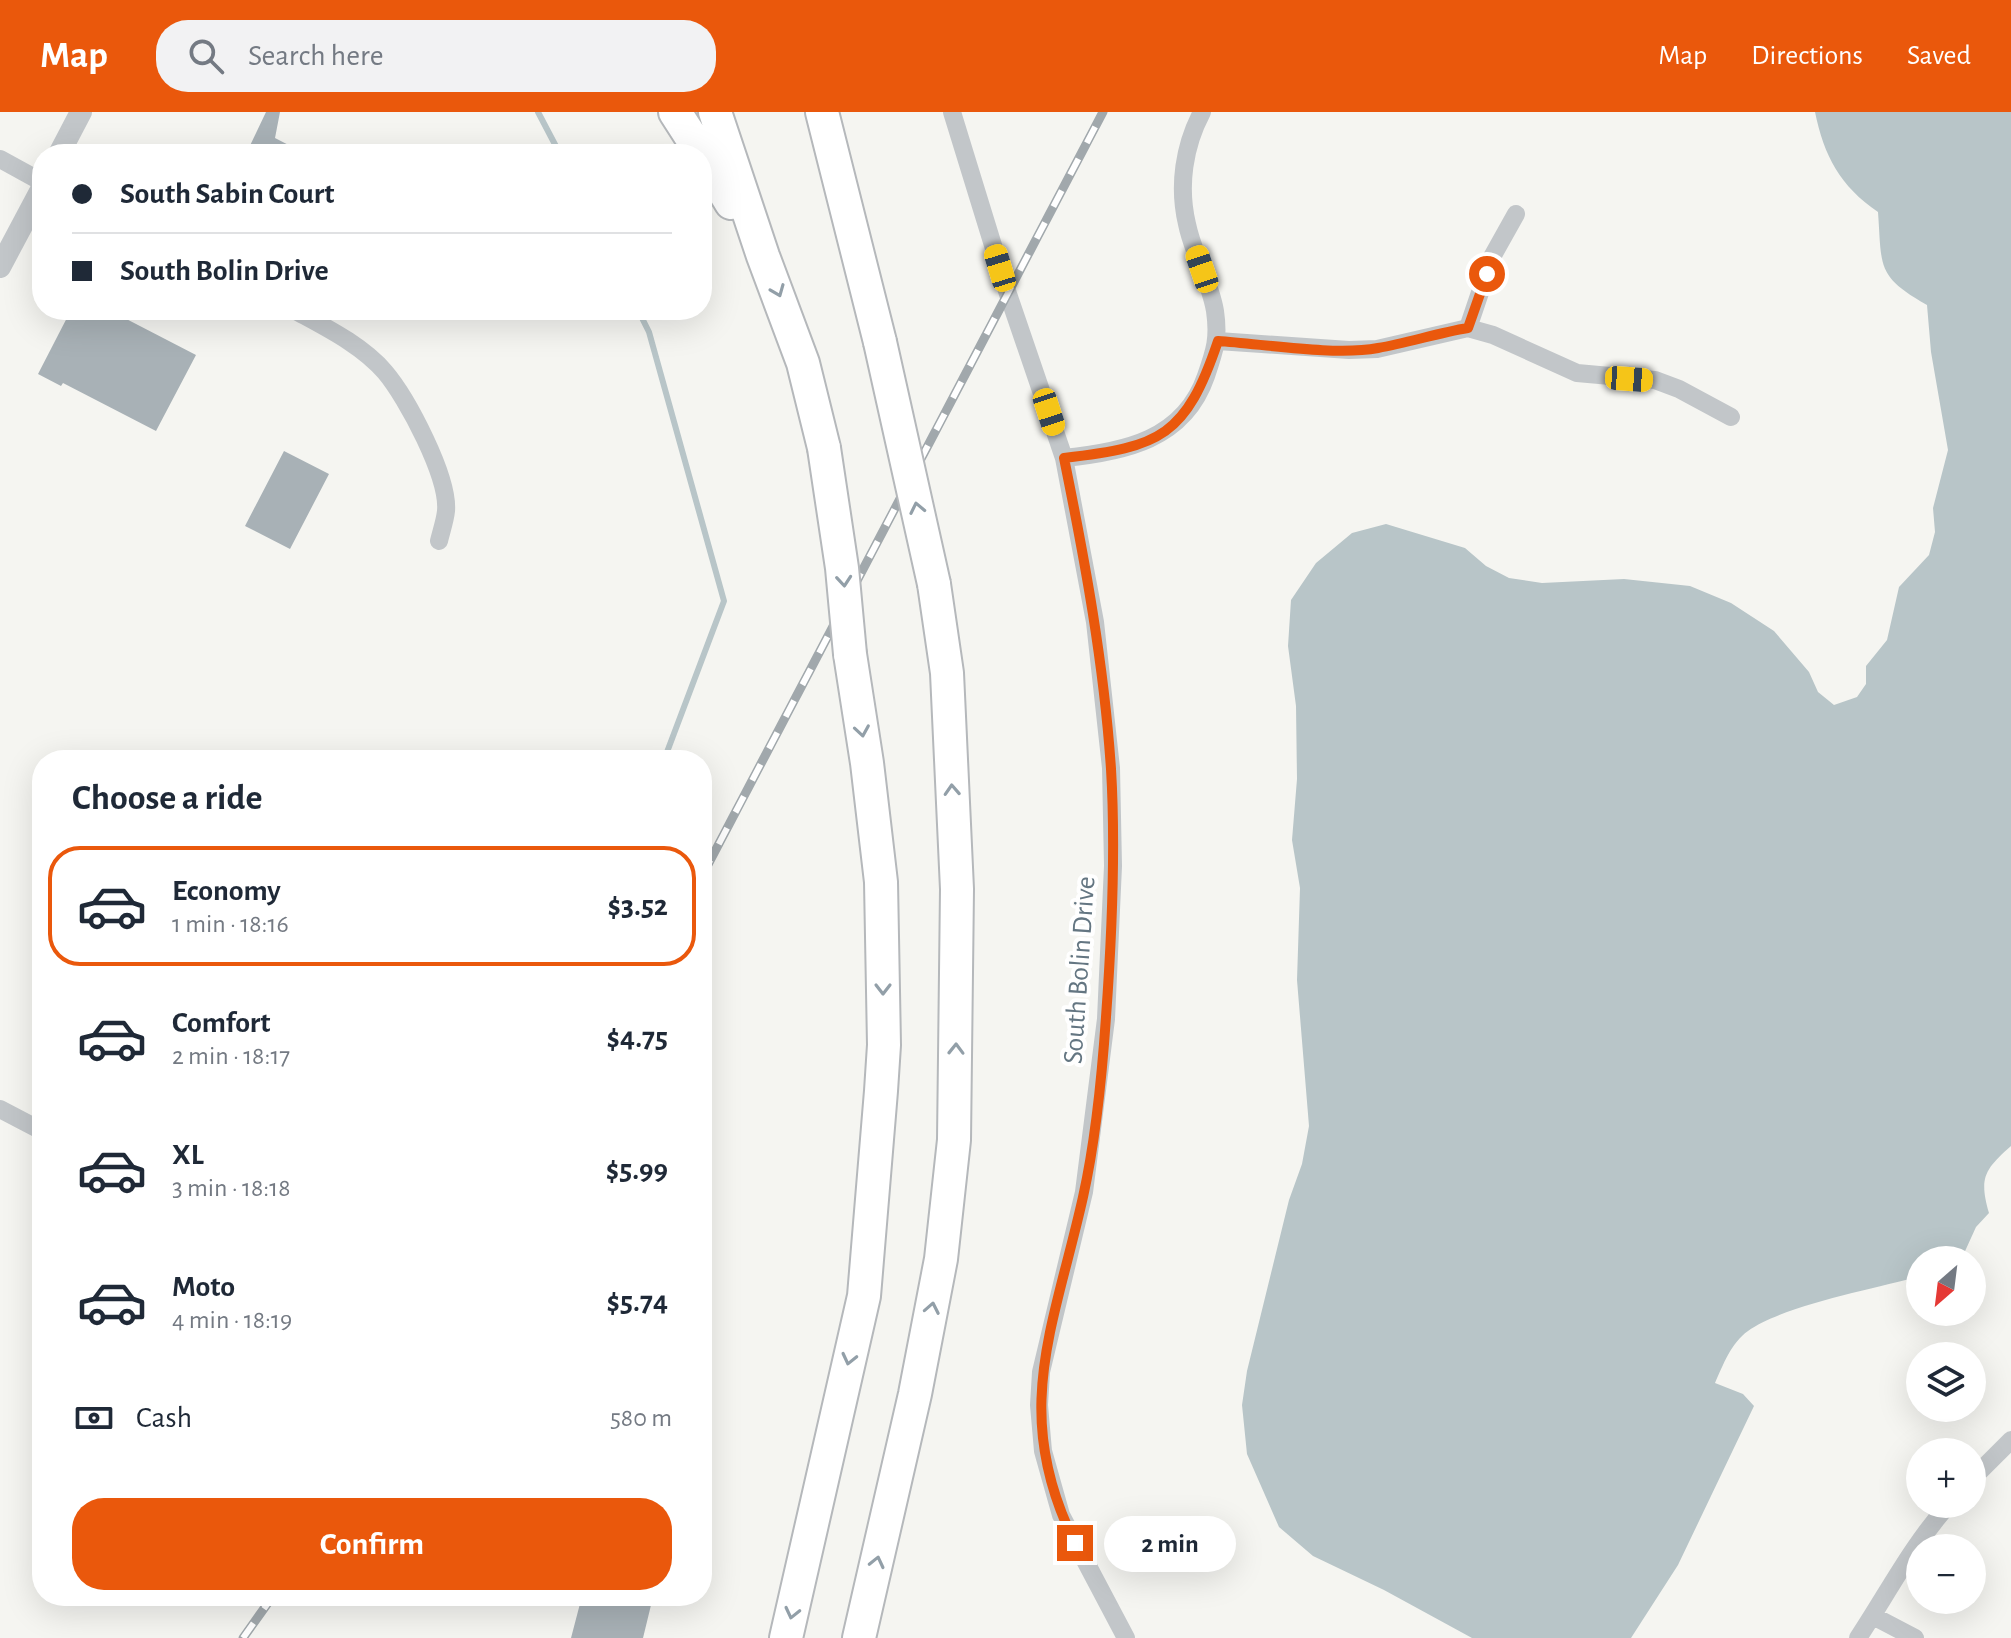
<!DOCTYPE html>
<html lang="en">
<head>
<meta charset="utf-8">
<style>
	body { margin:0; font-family:"Alegreya Sans",sans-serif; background:#f2f2f3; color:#1f2937; height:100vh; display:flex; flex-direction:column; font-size:30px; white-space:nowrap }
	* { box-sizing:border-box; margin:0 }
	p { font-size:26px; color:#747a83 }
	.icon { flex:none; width:44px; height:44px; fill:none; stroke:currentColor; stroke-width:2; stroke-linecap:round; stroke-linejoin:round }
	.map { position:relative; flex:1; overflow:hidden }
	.drawer { position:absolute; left:32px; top:638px; width:680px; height:856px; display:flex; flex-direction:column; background:#fff; border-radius:32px; box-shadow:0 8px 32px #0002 }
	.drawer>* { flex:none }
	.top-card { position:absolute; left:32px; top:32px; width:680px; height:176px; border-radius:32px; box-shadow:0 8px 32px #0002; display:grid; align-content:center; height:176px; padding:0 40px; background:#fff }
	.needle { width:52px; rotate:208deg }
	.buttons { position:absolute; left:1906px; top:1134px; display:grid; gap:16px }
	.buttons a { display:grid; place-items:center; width:80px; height:80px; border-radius:50%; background:#fff; box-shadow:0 8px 32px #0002; font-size:40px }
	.end { position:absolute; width:36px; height:36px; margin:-18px; border:10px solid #ea580c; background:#fff; box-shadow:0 0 0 4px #fff }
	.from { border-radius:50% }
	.bubble { position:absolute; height:56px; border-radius:28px; background:#fff; box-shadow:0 8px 32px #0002; font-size:26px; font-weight:700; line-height:56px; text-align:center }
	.car { position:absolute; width:24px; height:48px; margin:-24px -12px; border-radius:10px; box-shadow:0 0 6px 2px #0007; background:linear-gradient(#f5c518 24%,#345 0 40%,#f5c518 0 76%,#345 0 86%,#f5c518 0) }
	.top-card b { display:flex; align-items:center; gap:28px; height:76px; font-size:30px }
	.top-card b+b { border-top:2px solid #e0e1e3 }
	.top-card i { width:20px; height:20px; background:#1f2937 }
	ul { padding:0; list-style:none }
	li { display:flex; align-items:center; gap:24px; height:120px; margin:0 16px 12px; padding:0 24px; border:4px solid transparent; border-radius:32px }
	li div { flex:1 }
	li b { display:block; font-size:30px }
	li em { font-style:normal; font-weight:700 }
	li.selected { border-color:#ea580c }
	li>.icon { width:72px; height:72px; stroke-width:1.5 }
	h2 { padding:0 40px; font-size:36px; line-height:96px }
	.pay { display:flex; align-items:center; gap:20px; height:88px; padding:0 40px; font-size:30px }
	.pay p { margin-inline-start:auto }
	.button { display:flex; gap:16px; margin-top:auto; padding:16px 40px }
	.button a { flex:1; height:92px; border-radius:32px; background:#ea580c; color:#fff; font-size:32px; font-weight:700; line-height:92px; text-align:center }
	header { display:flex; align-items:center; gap:48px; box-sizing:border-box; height:112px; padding:0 40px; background:#ea580c; color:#fff }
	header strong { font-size:38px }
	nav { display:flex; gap:44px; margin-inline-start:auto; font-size:28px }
	.search { width:560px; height:72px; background:#f2f2f3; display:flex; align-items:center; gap:20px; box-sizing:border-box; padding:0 28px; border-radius:32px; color:#747a83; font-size:30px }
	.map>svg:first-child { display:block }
	.water { fill:#b8c5c8 }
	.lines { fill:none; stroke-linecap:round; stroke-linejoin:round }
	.stream { stroke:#b8c5c8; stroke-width:6 }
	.building { fill:#a8b1b6 }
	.motorway-casing { stroke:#b5b8bb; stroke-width:36 }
	.minor { stroke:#c2c6c9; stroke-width:18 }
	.tertiary { stroke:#c2c6c9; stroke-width:22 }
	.motorway { stroke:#fff; stroke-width:32 }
	.rail-casing { stroke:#a1a8ac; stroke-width:9 }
	.rail { stroke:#fff; stroke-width:6; stroke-dasharray:18; stroke-linecap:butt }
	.motorway-bridge-casing { stroke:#b5b8bb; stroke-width:36; stroke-linecap:butt }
	.motorway-bridge { stroke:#fff; stroke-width:32 }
	.oneway { stroke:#929fa8 }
	.route { stroke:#ea580c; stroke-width:10 }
	.labels { text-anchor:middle; stroke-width:8; stroke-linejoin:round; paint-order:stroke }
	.street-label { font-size:28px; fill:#647682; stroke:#fff }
</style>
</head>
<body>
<header>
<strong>Map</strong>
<div class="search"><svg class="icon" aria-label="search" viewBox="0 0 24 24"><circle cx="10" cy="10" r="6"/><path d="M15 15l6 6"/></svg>Search here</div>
<nav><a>Map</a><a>Directions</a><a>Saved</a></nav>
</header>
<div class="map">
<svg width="2011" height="1526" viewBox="0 0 2011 1526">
	<rect width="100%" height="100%" fill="#f5f5f1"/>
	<path class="water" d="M1815,0H2011V1034C1984,1058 1979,1066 1989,1101L1976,1115L1961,1148H1920V1164C1875,1177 1784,1193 1748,1219C1731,1231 1723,1253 1715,1271L1743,1282L1754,1294L1678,1453L1631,1526H1472L1384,1478L1313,1444L1279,1415L1247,1342L1242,1293L1247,1259L1289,1088L1302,1052L1309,1014L1297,868L1300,776L1292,728L1297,667L1296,594L1288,534L1291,488L1316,451L1352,421L1386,412L1465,436L1486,454L1509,466L1542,471L1624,467L1690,474L1731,491L1774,519L1809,560L1818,580L1834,593L1857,585L1866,572V554L1887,528L1899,475L1929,443L1935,420L1933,396L1948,338L1931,240L1927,193C1876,164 1882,155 1878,100C1840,74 1824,44 1815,0Z"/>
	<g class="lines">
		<path class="stream" d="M538,0L560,42
			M638,198L649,220L724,489L664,648"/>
	</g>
	<path class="building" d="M266,0H280L275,26L306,42H246Z
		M71,198H109L196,243L156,319L63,271L61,274L38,262Z
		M284,339L329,362L290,437L245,414Z
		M582,1484H635L652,1489L643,1526H571Z"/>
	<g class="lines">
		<defs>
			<path id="motorway" d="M675,0L702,42
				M715,0L763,144L803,251L824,336
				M822,0L880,230
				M702,43L731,91
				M786,1526L864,1184L881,979L884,933L881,770L867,651L850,542
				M859,1526L915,1282L941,1147L954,1028L957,777L947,561L934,472"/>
		</defs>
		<use href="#motorway" class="motorway-casing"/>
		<path class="minor" d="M952,0L1008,182L1064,346L1095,510L1111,656L1113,754L1106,907L1084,1080L1041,1260L1039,1293L1043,1339L1061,1403L1126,1526
			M0,47L42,70
			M294,198C325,215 362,233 385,260C407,286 449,365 446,399C445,409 441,420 439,429
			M1468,216L1492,145L1516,102
			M1218,229L1349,238L1377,237L1468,216L1493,223L1577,261L1655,268L1679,277L1731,305
			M1064,346C1124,340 1184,328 1206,264C1215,238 1219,226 1215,199C1210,169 1193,142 1187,112C1178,74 1184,34 1202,0
			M0,997L42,1019
			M1972,1367L2011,1328
			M1873,1504L1915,1526
			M1858,1526C1889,1479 1911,1435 1949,1392"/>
		<path class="tertiary" d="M59,42L81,0
			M0,155L42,76"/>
		<use href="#motorway" class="motorway"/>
		<defs>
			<path id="rail" d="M702,764L1103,0
				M243,1526L273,1484"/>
		</defs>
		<use href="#rail" class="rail-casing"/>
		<use href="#rail" class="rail"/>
		<defs>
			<path id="motorway-bridge" d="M880,230L934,472
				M824,336L842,456L850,542"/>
		</defs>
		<use href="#motorway-bridge" class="motorway-bridge-casing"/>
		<use href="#motorway-bridge" class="motorway-bridge"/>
	</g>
	<defs><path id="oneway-chevron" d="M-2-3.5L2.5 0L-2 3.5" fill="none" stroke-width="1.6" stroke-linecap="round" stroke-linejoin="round" transform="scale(2)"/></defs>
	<g class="oneway">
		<use href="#oneway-chevron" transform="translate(778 179) rotate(68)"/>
		<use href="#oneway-chevron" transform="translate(917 396) rotate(-102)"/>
		<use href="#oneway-chevron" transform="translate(844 469) rotate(85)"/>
		<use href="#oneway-chevron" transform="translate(862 619) rotate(81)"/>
		<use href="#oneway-chevron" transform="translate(952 678) rotate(-93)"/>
		<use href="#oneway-chevron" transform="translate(883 877) rotate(90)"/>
		<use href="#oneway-chevron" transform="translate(956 937) rotate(-89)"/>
		<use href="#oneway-chevron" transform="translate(932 1196) rotate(-79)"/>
		<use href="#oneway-chevron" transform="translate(849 1247) rotate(103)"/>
		<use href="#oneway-chevron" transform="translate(877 1450) rotate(-77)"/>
		<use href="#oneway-chevron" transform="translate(792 1501) rotate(103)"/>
	</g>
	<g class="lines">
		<path class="route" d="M1075,1431C1010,1301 1054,1215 1083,1085C1096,1027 1102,964 1106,905C1112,823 1116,739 1111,657C1104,552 1085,449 1064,346C1161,335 1186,324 1218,229C1264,232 1335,244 1378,236C1408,231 1437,221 1468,216L1487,162"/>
	</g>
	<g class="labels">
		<g class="street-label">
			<text transform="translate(1078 858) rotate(-86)" y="10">South Bolin Drive</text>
		</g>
	</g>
</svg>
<div class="buttons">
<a><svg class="needle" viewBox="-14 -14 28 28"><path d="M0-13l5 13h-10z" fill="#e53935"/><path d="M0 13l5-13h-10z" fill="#747a83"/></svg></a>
<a><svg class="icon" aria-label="layers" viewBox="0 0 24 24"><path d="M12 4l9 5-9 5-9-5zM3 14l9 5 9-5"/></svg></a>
<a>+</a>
<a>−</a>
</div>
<i class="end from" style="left:1487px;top:162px"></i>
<i class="end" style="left:1075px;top:1431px"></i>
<div class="bubble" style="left:1104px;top:1404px;width:132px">2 min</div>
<i class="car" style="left:1000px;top:156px;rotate:343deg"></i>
<i class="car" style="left:1202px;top:157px;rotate:341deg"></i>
<i class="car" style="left:1629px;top:267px;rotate:94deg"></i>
<i class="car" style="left:1049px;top:300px;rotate:162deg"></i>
<div class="top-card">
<b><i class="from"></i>South Sabin Court</b>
<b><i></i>South Bolin Drive</b>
</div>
<section class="drawer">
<h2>Choose a ride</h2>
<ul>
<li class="selected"><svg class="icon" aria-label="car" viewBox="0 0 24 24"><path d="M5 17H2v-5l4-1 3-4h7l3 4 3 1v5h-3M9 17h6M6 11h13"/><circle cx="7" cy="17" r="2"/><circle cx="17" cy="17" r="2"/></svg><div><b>Economy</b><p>1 min · 18:16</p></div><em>$3.52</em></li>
<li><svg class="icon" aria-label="car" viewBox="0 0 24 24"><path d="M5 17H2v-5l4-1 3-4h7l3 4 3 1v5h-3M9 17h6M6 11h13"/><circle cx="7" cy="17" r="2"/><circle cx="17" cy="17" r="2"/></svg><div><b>Comfort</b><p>2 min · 18:17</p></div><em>$4.75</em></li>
<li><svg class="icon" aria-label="car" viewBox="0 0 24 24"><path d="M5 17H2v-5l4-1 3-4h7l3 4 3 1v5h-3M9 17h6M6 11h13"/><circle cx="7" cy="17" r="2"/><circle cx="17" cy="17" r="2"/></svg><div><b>XL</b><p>3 min · 18:18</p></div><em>$5.99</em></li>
<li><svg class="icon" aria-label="car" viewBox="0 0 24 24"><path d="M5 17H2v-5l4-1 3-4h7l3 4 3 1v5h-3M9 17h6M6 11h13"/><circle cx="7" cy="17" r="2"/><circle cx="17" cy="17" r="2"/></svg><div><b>Moto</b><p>4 min · 18:19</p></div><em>$5.74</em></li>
</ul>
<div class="pay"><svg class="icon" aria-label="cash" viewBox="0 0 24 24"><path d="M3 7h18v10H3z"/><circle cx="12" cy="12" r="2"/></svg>Cash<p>580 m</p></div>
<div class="button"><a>Confirm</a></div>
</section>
</div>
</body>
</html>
